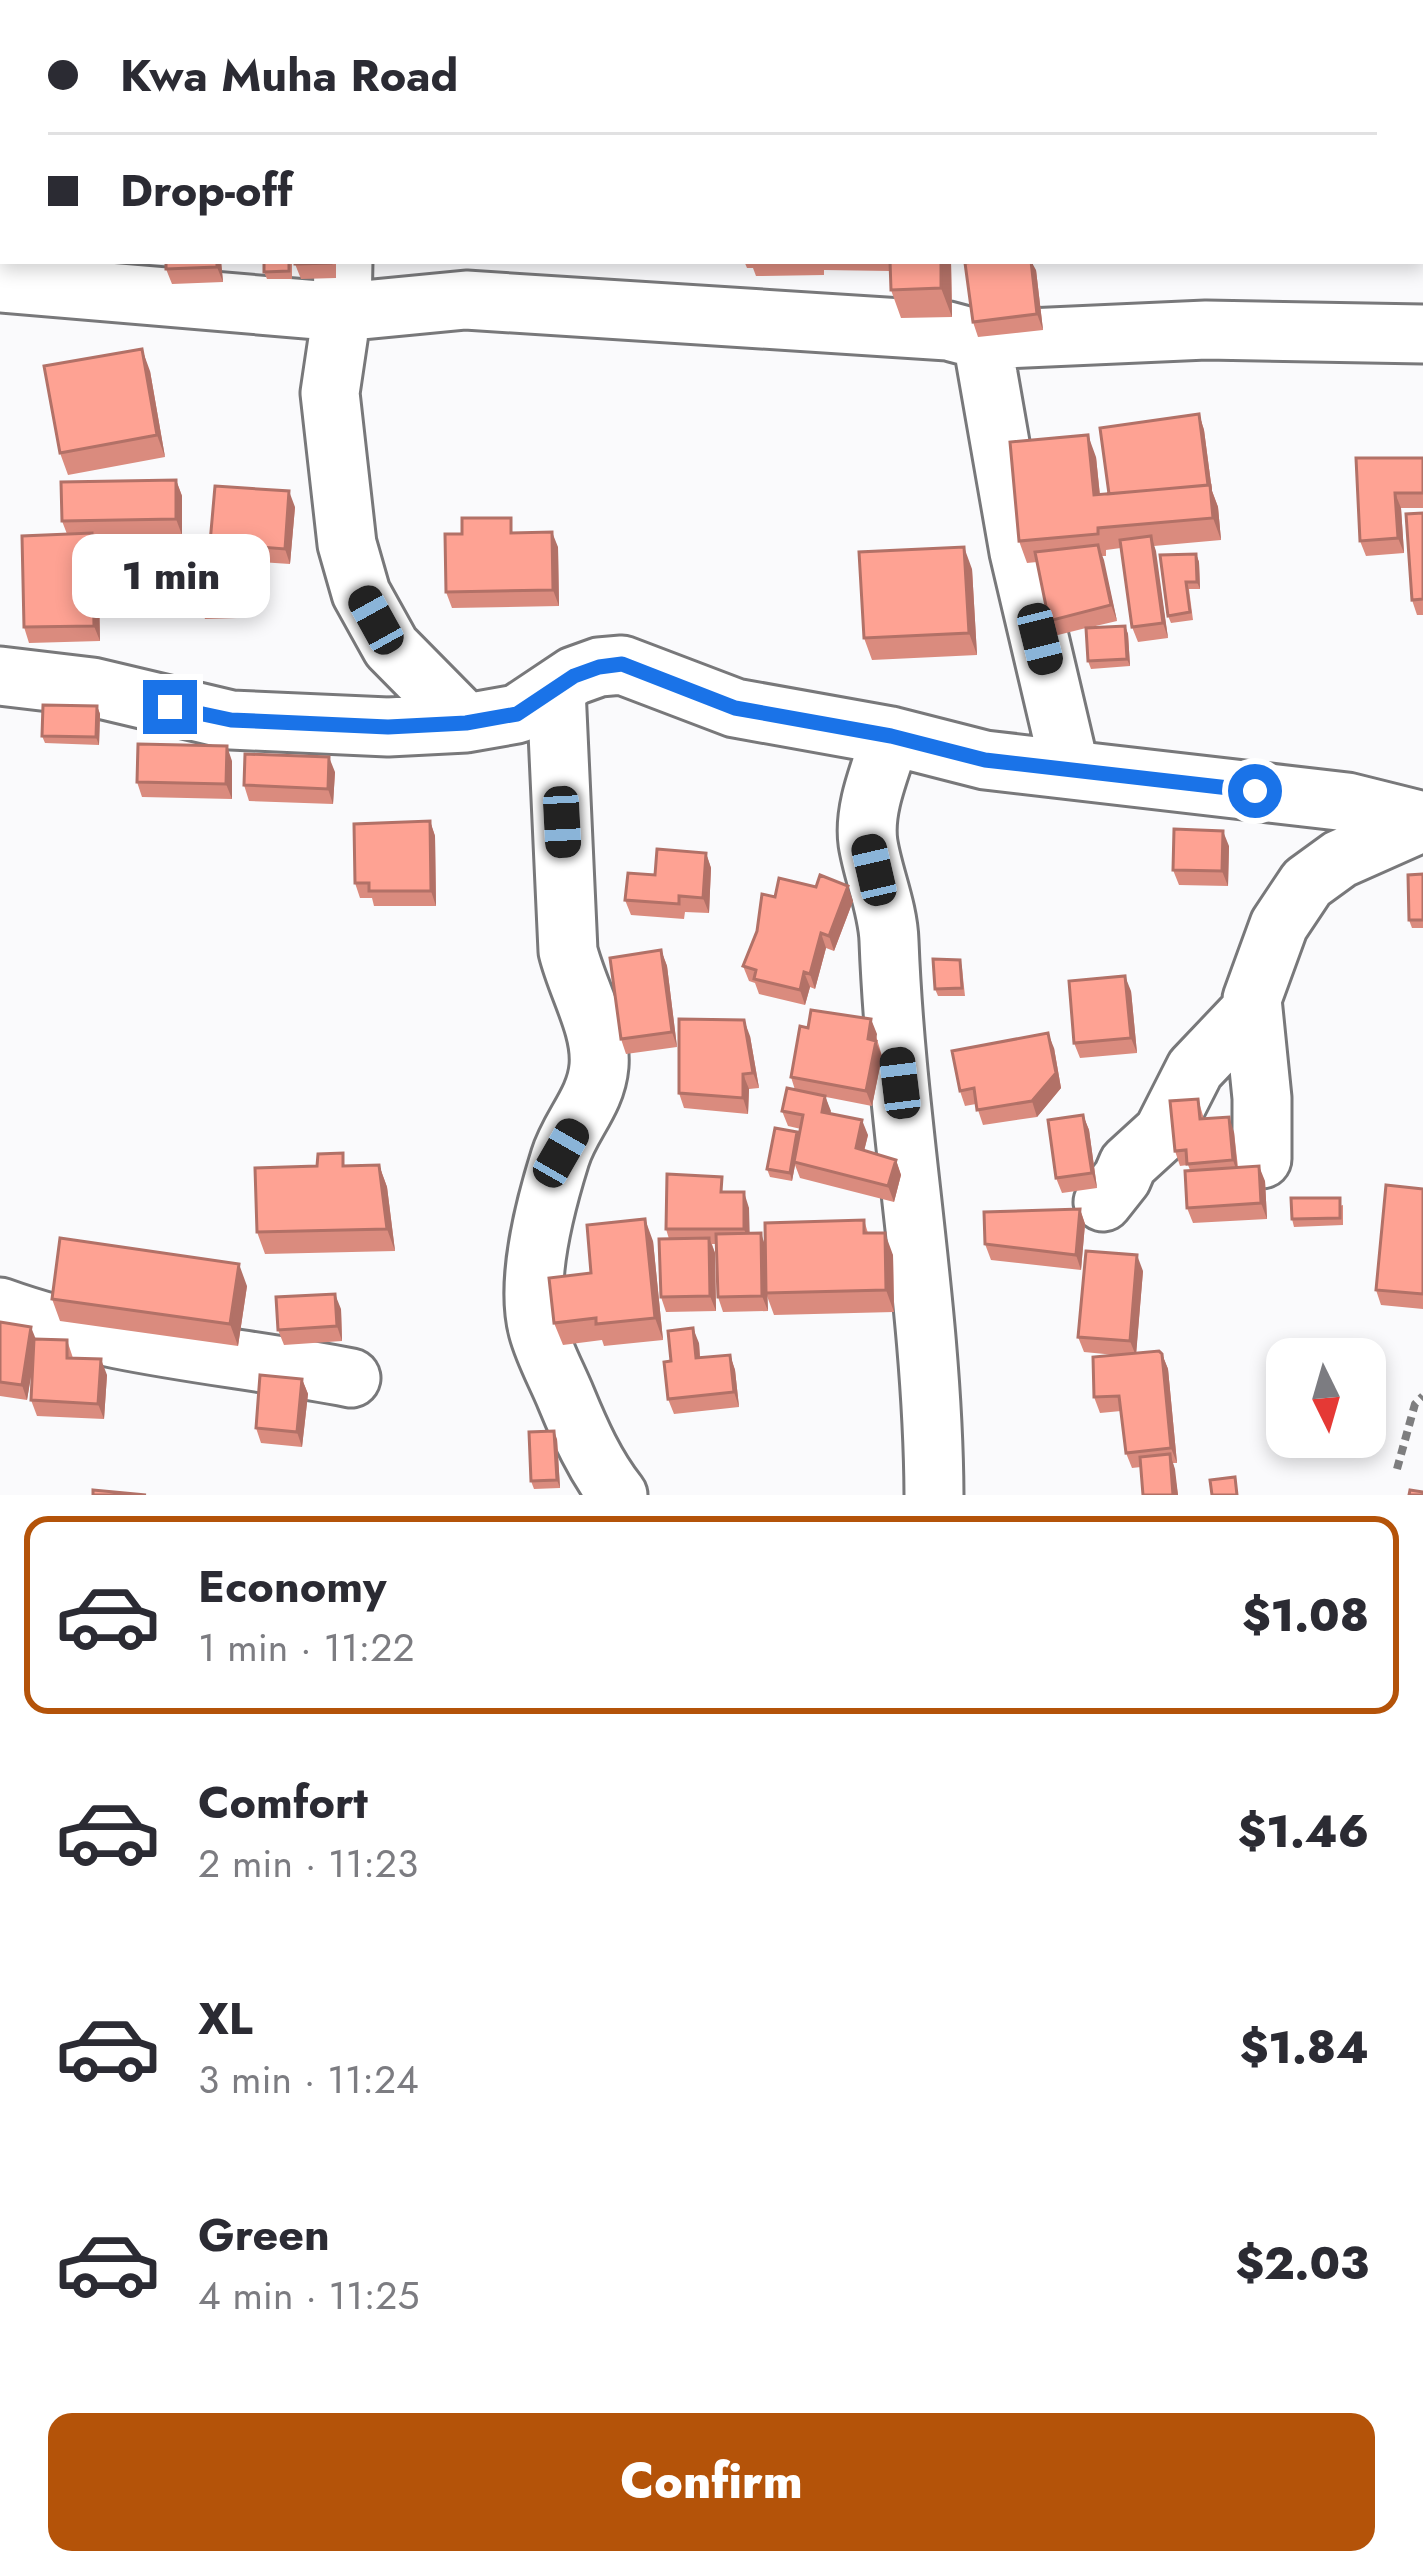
<!DOCTYPE html>
<html lang="en">
<head>
<meta charset="utf-8">
<style>
	body { margin:0; font-family:Jost,sans-serif; background:#f7f7f7; color:#2b2b33; height:100vh; display:flex; flex-direction:column; font-size:45px; white-space:nowrap }
	* { box-sizing:border-box; margin:0 }
	p { font-size:39px; color:#7c7c81 }
	.icon { flex:none; width:66px; height:66px; fill:none; stroke:currentColor; stroke-width:2; stroke-linecap:round; stroke-linejoin:round }
	.map { position:relative; height:1495px; overflow:hidden }
	.sheet { display:flex; flex-direction:column; background:#fff; flex:1 }
	.sheet>* { flex:none }
	.top-card { position:absolute; left:0px; top:0px; width:1425px; height:264px; box-shadow:0 6px 18px #0003; display:grid; align-content:center; height:264px; padding:0 48px; background:#fff }
	.needle { width:78px; rotate:175deg }
	.tools { position:absolute; left:1266px; top:1338px; display:grid; gap:24px }
	.tools a { display:grid; place-items:center; width:120px; height:120px; border-radius:24px; background:#fff; box-shadow:0 6px 18px #0003; font-size:60px }
	.end { position:absolute; width:54px; height:54px; margin:-27px; border:15px solid #1a73e8; background:#fff; box-shadow:0 0 0 6px #fff }
	.from { border-radius:50% }
	.bubble { position:absolute; height:84px; border-radius:24px; background:#fff; box-shadow:0 6px 18px #0003; font-size:39px; font-weight:800; line-height:84px; text-align:center }
	.car { position:absolute; width:36px; height:72px; margin:-36px -18px; border-radius:15px; box-shadow:0 0 9px 3px #0007; background:linear-gradient(#222 24%,#8ab4d8 0 40%,#222 0 76%,#8ab4d8 0 86%,#222 0) }
	.top-card b { display:flex; align-items:center; gap:42px; height:114px; font-size:45px }
	.top-card b+b { border-top:3px solid #e1e1e2 }
	.top-card i { width:30px; height:30px; background:#2b2b33 }
	ul { padding:21px 0 0; list-style:none }
	li { display:flex; align-items:center; gap:36px; height:198px; margin:0 24px 18px; padding:0 24px; border:6px solid transparent; border-radius:24px }
	li div { flex:1 }
	li b { display:block; font-size:45px }
	li em { font-style:normal; font-weight:800 }
	li.active { border-color:#b45309 }
	li>.icon { width:108px; height:108px; stroke-width:1.5 }
	.primary-button { display:flex; gap:24px; margin-top:auto; padding:24px 48px }
	.primary-button a { flex:1; height:138px; border-radius:24px; background:#b45309; color:#fff; font-size:48px; font-weight:800; line-height:138px; text-align:center }
	.map>svg:first-child { display:block }
	.lines { fill:none; stroke-linecap:round; stroke-linejoin:round }
	.minor-casing { stroke:#78787a; stroke-width:63 }
	.path { stroke:#7e7e7f; stroke-width:8; stroke-dasharray:9 6; stroke-linecap:butt }
	.minor { stroke:#fff; stroke-width:57 }
	.wall { fill:#da8b7e }
	.shaded-wall { fill:#b27167 }
	.building { fill:#fea293; stroke:#b27167; stroke-width:3 }
	.route { stroke:#1a73e8; stroke-width:15 }
</style>
</head>
<body>
<div class="map">
<svg width="1423" height="1495" viewBox="0 0 1423 1495">
	<rect width="100%" height="100%" fill="#fafafc"/>
	<g class="lines">
		<defs>
			<path id="minor" d="M1344,0L1423,1
				M376,3V0
				M343,261L342,312L330,393L347,544L361,593L391,647L466,723
				M0,283L342,312L466,300L948,331L982,340L1019,552L1070,769
				M982,340L1206,330L1423,334
				M0,676L92,687L231,720L388,727L466,723L517,714L574,676L599,667L622,665L735,708L891,736L985,760L1347,802L1423,821
				M556,689L568,951C577,988 602,1028 599,1066C596,1102 570,1125 560,1158C545,1206 525,1281 538,1330C544,1353 557,1376 566,1398C580,1432 595,1466 618,1495
				M891,736C881,769 863,808 868,843C873,875 888,908 889,941C896,1125 933,1309 934,1495
				M1262,1159V1098L1252,999L1279,925L1307,883L1340,859L1423,822
				M1103,1202L1122,1178L1128,1164L1163,1132L1195,1069L1251,1010
				M0,1307C113,1348 234,1355 351,1378"/>
		</defs>
		<use href="#minor" class="minor-casing"/>
		<path class="path" d="M1397,1469L1415,1404L1423,1396"/>
		<use href="#minor" class="minor"/>
	</g>
	<path class="wall" d="M221,261L223,282L172,284L166,269Z
		M264,261H292V279H267L264,272Z
		M336,261V278L301,279L295,264Z
		M744,261H951L952,317L901,318L891,290L890,271L824,270V275L756,276L753,268H747Z
		M1036,270L1043,330L978,337L973,322Z
		M150,371L165,457L68,475L60,453Z
		M1199,414L1204,430L1212,491L1218,507L1221,540L1154,546L1168,638L1138,642L1132,627L1121,548L1106,550V556H1102L1117,621L1087,628L1125,626L1128,634L1130,666L1091,669L1088,661L1086,628L1054,636L1049,621L1037,562L1027,563L1019,541L1096,457L1100,495L1109,494Z
		M1423,458V508H1401L1404,553L1366,556L1360,541Z
		M176,480L182,496V535L93,536L98,549L100,641L29,643L24,627L67,534L62,521Z
		M295,507L290,564L260,562L263,572L264,598H237V618L205,619L200,604L215,557L210,543Z
		M1423,513V615H1417L1412,600Z
		M517,533L558,547L559,606L452,608L446,592Z
		M1196,554L1199,562L1200,589H1189L1193,620L1171,623L1168,616Z
		M972,569L977,655L872,660L864,638Z
		M97,706L100,714L99,745L45,743L42,736Z
		M232,761V799L142,797L137,782Z
		M335,772L333,804L249,801L244,785Z
		M430,821L435,836L436,906H374L372,898H360L355,883Z
		M1229,846L1228,886L1179,885L1173,870Z
		M706,853L711,868L709,913L685,912L684,919L631,915L625,900L655,875Z
		M1423,874V928H1412L1409,920Z
		M775,897L853,901L834,951L826,948L815,989L810,987L805,1005L759,994L755,983L749,981L743,966Z
		M661,950L667,966L677,1047L626,1054L621,1039Z
		M960,960L962,968L965,996H938L935,989Z
		M1131,991L1137,1053L1080,1058L1074,1043Z
		M871,1019L882,1056L872,1106L826,1097L830,1113L868,1135L864,1151L896,1160L901,1175L894,1202L800,1178L795,1165L792,1181L770,1177L767,1169L799,1138L801,1129L788,1126L782,1111L795,1090L791,1077L808,1028Z
		M750,1036L759,1088L749,1089L748,1114L684,1108L679,1093Z
		M1054,1048L1061,1088L1037,1117L983,1125L976,1104L965,1106L960,1091Z
		M1198,1099L1204,1119L1234,1132L1238,1167L1265,1181L1267,1219L1193,1223L1187,1208L1190,1170L1188,1165L1180,1166L1175,1151Z
		M1083,1115L1089,1130L1097,1188L1062,1193L1056,1178Z
		M379,1165L387,1187L395,1251L265,1254L257,1232L348,1166Z
		M1423,1189V1309L1381,1305L1376,1290Z
		M728,1192L749,1208V1233L765,1245L864,1220L868,1233L893,1255L894,1312L774,1315L767,1296L768,1311L723,1312L718,1297L717,1244H712L715,1253L716,1311L666,1312L661,1297L669,1239L666,1229Z
		M1343,1205V1225L1294,1227L1292,1219Z
		M1080,1209L1085,1224L1081,1270L991,1260L985,1244Z
		M653,1241L663,1340L604,1346L602,1340L563,1345L554,1323L591,1273Z
		M1143,1271L1136,1353L1162,1354L1168,1369L1177,1463H1173L1178,1495H1143L1141,1467L1132,1468L1126,1453L1121,1411L1100,1413L1094,1397L1115,1355L1084,1352L1078,1337Z
		M247,1286L238,1346L60,1321L52,1299Z
		M341,1309L342,1341L284,1345L278,1330Z
		M0,1322L36,1339L67,1340L73,1358L107,1375L104,1419L37,1416L31,1400L32,1368L27,1400L0,1396Z
		M699,1343L700,1358L730,1355L735,1370L739,1407L674,1414L668,1399L671,1361Z
		M302,1379L308,1394L302,1447L261,1443L256,1428Z
		M557,1439L560,1488L534,1489L531,1481Z"/>
	<path class="shaded-wall" d="M217,261H221L223,282L217,267Z
		M941,261H951L952,317L941,288Z
		M1031,261L1036,270L1043,330L1037,314Z
		M142,349L150,371L165,457L157,435Z
		M1199,414L1204,430L1212,491L1218,507L1221,540L1213,518Z
		M1088,435L1096,457L1102,517L1094,495Z
		M176,480L182,496V535L176,519Z
		M289,491L295,507L290,564L285,549Z
		M1395,493L1401,508L1404,553L1398,538Z
		M552,532L558,547L559,606L553,590Z
		M92,533L98,549L100,641L94,626Z
		M1151,536L1156,551L1168,638L1163,623Z
		M1098,545L1104,560L1117,621L1111,605Z
		M964,547L972,569L977,655L969,633Z
		M1196,554L1199,562L1200,589L1197,582Z
		M258,557L263,572L264,598L258,583Z
		M231,583L237,598V618L232,603Z
		M1125,626L1128,634L1130,666L1127,659Z
		M97,706L100,714L99,745L96,737Z
		M227,746L232,761V799L226,784Z
		M329,757L335,772L333,804L328,789Z
		M430,821L435,836L436,906L431,891Z
		M1223,831L1229,846L1228,886L1222,871Z
		M706,853L711,868L709,913L703,898Z
		M848,886L853,901L834,951L829,936Z
		M821,933L826,948L815,989L810,974Z
		M661,950L667,966L677,1047L672,1032Z
		M804,972L810,987L805,1005L800,990Z
		M1125,976L1131,991L1137,1053L1131,1038Z
		M871,1019L877,1034L876,1042L882,1056L872,1106L866,1091L868,1039Z
		M744,1020L750,1036L759,1088L753,1073Z
		M1048,1033L1054,1048L1061,1088L1037,1117L1032,1101Z
		M743,1074L749,1089L748,1114L743,1098Z
		M825,1096L831,1111L827,1127L822,1112Z
		M1083,1115L1089,1130L1097,1188L1092,1173Z
		M1229,1117L1234,1132L1238,1175L1233,1160Z
		M862,1120L868,1135L861,1163L856,1148Z
		M797,1132L800,1139L792,1181L790,1173Z
		M896,1160L901,1175L894,1202L888,1186Z
		M379,1165L387,1187L395,1251L387,1229Z
		M1259,1166L1265,1181L1267,1219L1261,1203Z
		M744,1192L749,1208L750,1244L744,1229Z
		M1080,1209L1085,1224L1081,1270L1076,1255Z
		M645,1219L653,1241L663,1340L655,1318Z
		M761,1233L766,1248L768,1311L762,1296Z
		M885,1233L893,1255L894,1312L886,1290Z
		M709,1238L715,1253L716,1311L710,1296Z
		M1137,1255L1143,1271L1136,1356L1130,1341Z
		M239,1264L247,1286L238,1346L230,1324Z
		M335,1294L341,1309L342,1341L337,1326Z
		M31,1327L37,1342L27,1400L22,1385Z
		M693,1328L699,1343L701,1374L696,1358Z
		M1162,1354L1168,1369L1177,1463L1171,1448Z
		M730,1355L735,1370L739,1407L734,1392Z
		M101,1359L107,1375L104,1419L98,1404Z
		M302,1379L308,1394L302,1447L297,1432Z
		M554,1431L557,1439L560,1488L557,1480Z
		M1170,1454L1175,1469L1178,1495H1173Z"/>
	<path class="building" d="M429,0H519V3H429Z
		M540,0H614V3H540Z
		M638,0H724V3H638Z
		M809,0H851L862,1V3H809Z
		M994,0H1020L1019,3H993Z
		M1058,0H1126V3H1058Z
		M166,261H217V267L166,269Z
		M264,261H289V271L264,272Z
		M295,261H331V263L295,264Z
		M890,261H941V288L891,290Z
		M982,261H1031L1037,314L973,322L965,263Z
		M142,349L157,435L60,453L44,366Z
		M1199,414L1208,485L1109,494L1100,428Z
		M1088,435L1094,495L1210,485L1213,518L1098,528V534L1019,541L1010,442Z
		M1356,458H1423V493H1395L1398,538L1360,541Z
		M176,480V519L62,521L61,482Z
		M215,486L289,491L285,549L210,543Z
		M1423,513V599L1412,600L1406,514Z
		M462,518H511V533L552,532L553,590L446,592L445,534H462Z
		M92,533L94,626L24,627L22,536Z
		M1151,536L1163,623L1132,627L1120,540Z
		M1098,545L1111,605L1049,621L1035,552Z
		M964,547L969,633L864,638L859,552Z
		M1196,554L1197,582H1186L1190,612L1168,616L1160,555Z
		M199,557H258V583H231L232,603L200,604Z
		M1125,626L1127,659L1088,661L1086,628Z
		M43,705L97,706L96,737L42,736Z
		M138,744L227,746L226,784L137,782Z
		M245,754L329,757L328,789L244,785Z
		M430,821L431,891H369V883H355L354,824Z
		M1174,829L1223,831L1222,871L1173,870Z
		M657,849L706,853L703,898L679,896V904L625,900L628,873L655,875Z
		M1423,874V920H1409L1408,875Z
		M820,875L848,886L829,936L821,933L810,974L804,972L800,990L754,979L756,970L743,966L757,931L762,894L775,897L779,878L816,887Z
		M661,950L672,1032L621,1039L610,958Z
		M933,959L960,960L962,988L935,989Z
		M1125,976L1131,1038L1074,1043L1069,981Z
		M811,1010L871,1019L868,1039L876,1041L866,1091L791,1077L800,1026L808,1028Z
		M679,1019L744,1020L753,1073L743,1074V1098L679,1093Z
		M1048,1033L1056,1073L1032,1101L977,1110L974,1088L960,1091L952,1051Z
		M787,1088L825,1096L822,1112L862,1120L856,1148L896,1160L888,1186L794,1162L803,1115L782,1111Z
		M1198,1099L1200,1119L1229,1117L1233,1160L1187,1164L1186,1150L1175,1151L1170,1101Z
		M1083,1115L1092,1173L1056,1178L1048,1120Z
		M775,1128L797,1132L790,1173L767,1169Z
		M343,1153V1166L379,1165L387,1229L257,1232L255,1168L317,1166L318,1154Z
		M1259,1166L1261,1203L1187,1208L1185,1171Z
		M667,1174L722,1177L721,1192H744V1229H666Z
		M1386,1185L1423,1189V1294L1376,1290Z
		M1291,1198H1340V1218L1292,1219Z
		M1080,1209L1076,1255L985,1244L984,1212Z
		M645,1219L655,1318L596,1324V1318L554,1323L549,1278L591,1273L587,1225Z
		M864,1220V1233H885L886,1290L766,1293L765,1223Z
		M761,1233L762,1296L718,1297L716,1234Z
		M60,1238L239,1264L230,1324L52,1299Z
		M709,1238L710,1296L661,1297L659,1239Z
		M1086,1251L1137,1255L1130,1341L1078,1337Z
		M335,1294L337,1326L278,1330L276,1297Z
		M0,1322L31,1327L22,1385L0,1382Z
		M693,1328L696,1358L730,1355L734,1392L668,1399L664,1362L671,1361L668,1331Z
		M34,1339L67,1340V1358L101,1359L98,1404L31,1400Z
		M1159,1351L1162,1354L1171,1448L1126,1453L1119,1396L1094,1397L1093,1357Z
		M260,1375L302,1379L297,1432L256,1428Z
		M554,1431L557,1480L531,1481L529,1432Z
		M1170,1454L1173,1495H1143L1140,1457Z
		M1235,1477L1237,1495H1212L1210,1480Z
		M93,1490L146,1495H93Z
		M1410,1490L1423,1492V1495H1409Z"/>
	<g class="lines">
		<path class="route" d="M170,707L231,720L388,727L466,723L517,714L574,676L599,667L622,664L735,708L891,736L985,760L1255,791"/>
	</g>
</svg>
<div class="tools">
<a><svg class="needle" viewBox="-14 -14 28 28"><path d="M0-13l5 13h-10z" fill="#e53935"/><path d="M0 13l5-13h-10z" fill="#7c7c81"/></svg></a>
</div>
<i class="end from" style="left:1255px;top:791px"></i>
<i class="end" style="left:170px;top:707px"></i>
<div class="bubble" style="left:72px;top:534px;width:198px">1 min</div>
<i class="car" style="left:376px;top:620px;rotate:331deg"></i>
<i class="car" style="left:1040px;top:639px;rotate:166deg"></i>
<i class="car" style="left:562px;top:822px;rotate:177deg"></i>
<i class="car" style="left:874px;top:870px;rotate:347deg"></i>
<i class="car" style="left:900px;top:1083px;rotate:353deg"></i>
<i class="car" style="left:561px;top:1153px;rotate:30deg"></i>
<div class="top-card">
<b><i class="from"></i>Kwa Muha Road</b>
<b><i></i>Drop-off</b>
</div>
</div>
<section class="sheet">
<ul>
<li class="active"><svg class="icon" aria-label="car" viewBox="0 0 24 24"><path d="M5 17H2v-5l4-1 3-4h7l3 4 3 1v5h-3M9 17h6M6 11h13"/><circle cx="7" cy="17" r="2"/><circle cx="17" cy="17" r="2"/></svg><div><b>Economy</b><p>1 min · 11:22</p></div><em>$1.08</em></li>
<li><svg class="icon" aria-label="car" viewBox="0 0 24 24"><path d="M5 17H2v-5l4-1 3-4h7l3 4 3 1v5h-3M9 17h6M6 11h13"/><circle cx="7" cy="17" r="2"/><circle cx="17" cy="17" r="2"/></svg><div><b>Comfort</b><p>2 min · 11:23</p></div><em>$1.46</em></li>
<li><svg class="icon" aria-label="car" viewBox="0 0 24 24"><path d="M5 17H2v-5l4-1 3-4h7l3 4 3 1v5h-3M9 17h6M6 11h13"/><circle cx="7" cy="17" r="2"/><circle cx="17" cy="17" r="2"/></svg><div><b>XL</b><p>3 min · 11:24</p></div><em>$1.84</em></li>
<li><svg class="icon" aria-label="car" viewBox="0 0 24 24"><path d="M5 17H2v-5l4-1 3-4h7l3 4 3 1v5h-3M9 17h6M6 11h13"/><circle cx="7" cy="17" r="2"/><circle cx="17" cy="17" r="2"/></svg><div><b>Green</b><p>4 min · 11:25</p></div><em>$2.03</em></li>
</ul>
<div class="primary-button"><a>Confirm</a></div>
</section>
</body>
</html>
